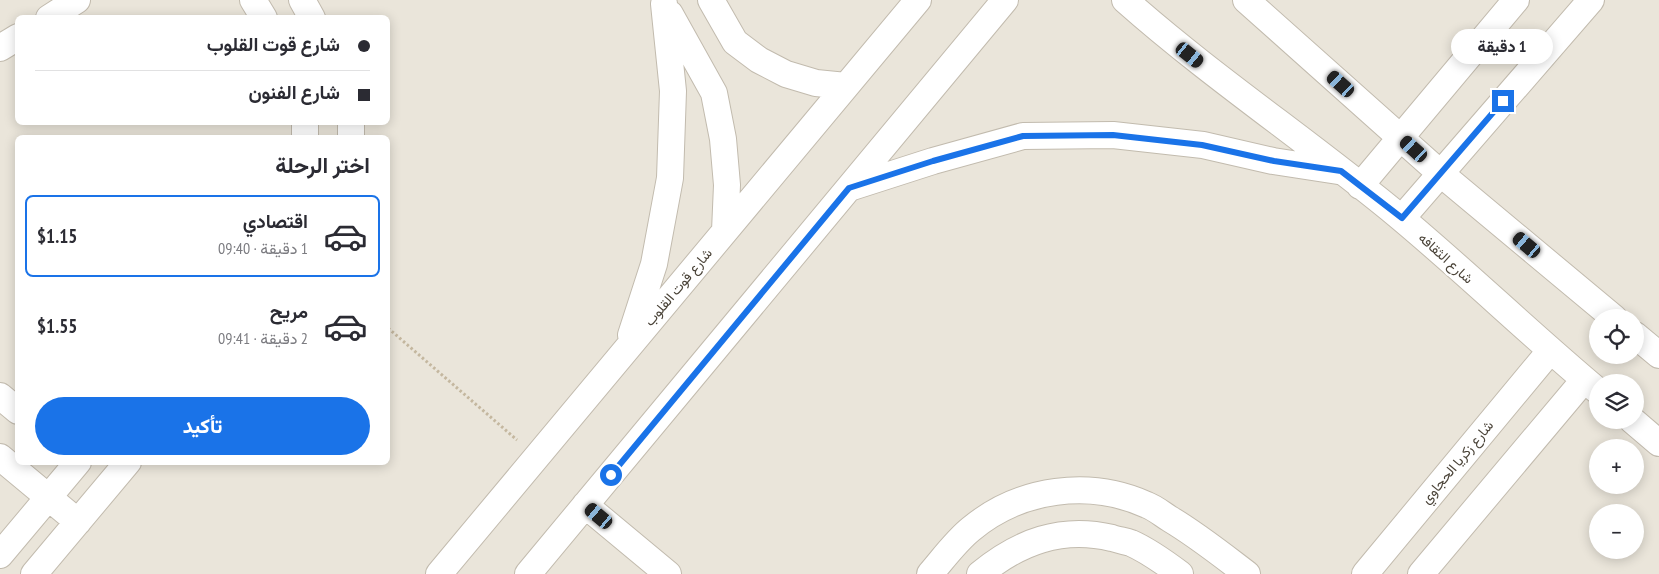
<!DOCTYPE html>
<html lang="ar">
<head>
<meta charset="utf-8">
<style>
	body { margin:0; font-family:"PT Sans Narrow",Vazirmatn,sans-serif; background:#f7f7f7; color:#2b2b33; direction:rtl; height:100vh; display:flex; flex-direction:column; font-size:19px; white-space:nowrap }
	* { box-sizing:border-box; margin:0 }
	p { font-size:16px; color:#7c7c81 }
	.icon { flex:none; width:28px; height:28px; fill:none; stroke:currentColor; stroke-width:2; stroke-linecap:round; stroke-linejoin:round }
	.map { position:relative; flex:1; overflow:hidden; direction:ltr }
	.panel { position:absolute; left:15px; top:135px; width:375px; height:330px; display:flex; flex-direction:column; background:#fff; border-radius:8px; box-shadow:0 2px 12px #0003; direction:rtl }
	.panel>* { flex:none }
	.banner { position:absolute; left:15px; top:15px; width:375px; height:110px; border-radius:8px; box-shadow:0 2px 12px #0003; direction:rtl; display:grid; align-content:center; height:110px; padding:0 20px; background:#fff }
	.buttons { position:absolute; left:1589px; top:309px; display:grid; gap:10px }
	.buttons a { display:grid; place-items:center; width:55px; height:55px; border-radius:50%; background:#fff; box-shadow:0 2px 12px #0003; font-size:25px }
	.end { position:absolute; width:22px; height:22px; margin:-11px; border:6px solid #1a73e8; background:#fff; box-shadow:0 0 0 2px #fff }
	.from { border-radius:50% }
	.bubble { position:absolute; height:35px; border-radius:18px; background:#fff; box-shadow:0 2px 12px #0003; font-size:16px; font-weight:800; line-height:35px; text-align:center; direction:rtl }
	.car { position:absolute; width:15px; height:30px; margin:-15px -8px; border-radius:6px; box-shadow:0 0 4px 1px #0007; background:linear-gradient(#222 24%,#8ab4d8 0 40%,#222 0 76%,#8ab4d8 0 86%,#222 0) }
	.banner b { display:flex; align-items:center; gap:18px; height:48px; font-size:19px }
	.banner b+b { border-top:1px solid #e1e1e2 }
	.banner i { width:12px; height:12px; background:#2b2b33 }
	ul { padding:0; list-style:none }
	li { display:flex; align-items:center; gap:15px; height:82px; margin:0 10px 8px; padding:0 10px; border:2px solid transparent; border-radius:8px }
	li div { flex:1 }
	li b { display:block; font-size:19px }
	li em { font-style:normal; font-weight:800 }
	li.active { border-color:#1a73e8 }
	li>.icon { width:45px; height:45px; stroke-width:1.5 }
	h2 { padding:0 20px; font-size:22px; line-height:60px }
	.button { display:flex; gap:10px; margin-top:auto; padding:10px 20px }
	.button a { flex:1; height:58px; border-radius:30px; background:#1a73e8; color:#fff; font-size:20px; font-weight:800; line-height:58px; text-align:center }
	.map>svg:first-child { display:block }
	.residential { fill:#eae5da; fill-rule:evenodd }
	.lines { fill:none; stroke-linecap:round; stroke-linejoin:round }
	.minor-casing { stroke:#c2bbae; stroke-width:28 }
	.path { stroke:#c4b79f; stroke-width:3; stroke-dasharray:2.5 2.5; stroke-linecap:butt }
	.minor { stroke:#fff; stroke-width:26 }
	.route { stroke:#1a73e8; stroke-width:6 }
	.labels { text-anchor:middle; stroke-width:5; stroke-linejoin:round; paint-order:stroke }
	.street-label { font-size:14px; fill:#4b4439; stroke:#fff }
</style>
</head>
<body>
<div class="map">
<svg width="1659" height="574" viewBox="0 0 1659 574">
	<rect width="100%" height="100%" fill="#f6f3ec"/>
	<path class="residential" d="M0,0H1659V574H0ZM18,18H388V122H18ZM18,138H388V462H18ZM1598,318H1635V355H1598ZM1598,382H1635V420H1598ZM1598,448H1635V485H1598ZM1598,512H1635V550H1598Z"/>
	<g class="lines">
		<defs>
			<path id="minor" d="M253,0L264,18
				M302,0L312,18
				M711,0L735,42L759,60L786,74L816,83L846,86
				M1125,0C1213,78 1311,143 1401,218C1468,274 1531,335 1598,391
				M1246,0L1440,173L1614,318
				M670,14L714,93L723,139L727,185L725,231
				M49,18L77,0
				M0,48L18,37
				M351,122V138
				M305,138V122
				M1360,186L1516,0
				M849,188L933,161L1023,136L1113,135L1203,145L1273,161L1338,171
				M1402,218L1591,0
				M631,335L654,264L670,178L673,91L664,4
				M1635,335L1659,355
				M0,396L18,411
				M1632,420L1659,443
				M0,457L78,522
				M585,505L668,574
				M0,555L78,462
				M34,574L128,462
				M439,574L918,0
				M528,574L1005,0
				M930,574C943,559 956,541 971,529C1020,488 1090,479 1147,505C1155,508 1162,514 1170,519C1197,535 1222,555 1247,574
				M980,574C1019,542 1061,526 1112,538C1118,540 1125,541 1131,543C1149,551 1164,562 1180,574
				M1365,574L1550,351
				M1421,574L1584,380"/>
		</defs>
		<use href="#minor" class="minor-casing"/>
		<path class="path" d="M388,328L517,440"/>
		<use href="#minor" class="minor"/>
	</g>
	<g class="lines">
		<path class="route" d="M611,475L849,188L933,161L1023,136L1113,135L1202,145L1274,161L1341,171L1402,218L1503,101"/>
	</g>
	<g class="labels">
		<g class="street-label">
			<text transform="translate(1446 258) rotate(42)" y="5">شارع الثقافه</text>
			<text transform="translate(678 287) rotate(-50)" y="5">شارع قوت القلوب</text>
			<text transform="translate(1457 462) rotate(-50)" y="5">شارع زكريا الحجاوي</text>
		</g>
	</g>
</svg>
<div class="buttons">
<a><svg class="icon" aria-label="locate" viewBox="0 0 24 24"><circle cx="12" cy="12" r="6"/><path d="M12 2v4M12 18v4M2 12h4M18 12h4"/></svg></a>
<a><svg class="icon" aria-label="layers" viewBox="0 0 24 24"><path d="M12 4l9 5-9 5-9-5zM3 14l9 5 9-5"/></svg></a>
<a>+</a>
<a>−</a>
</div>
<i class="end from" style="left:611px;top:475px"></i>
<i class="end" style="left:1503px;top:101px"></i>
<div class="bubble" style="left:1451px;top:29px;width:102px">1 دقيقة</div>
<i class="car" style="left:1190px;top:55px;rotate:129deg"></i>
<i class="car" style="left:1341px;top:84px;rotate:312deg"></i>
<i class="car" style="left:1414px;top:149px;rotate:312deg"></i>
<i class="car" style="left:1527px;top:245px;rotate:310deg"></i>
<i class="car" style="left:599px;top:516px;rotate:310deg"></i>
<div class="banner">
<b><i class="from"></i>شارع قوت القلوب</b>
<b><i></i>شارع الفنون</b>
</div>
<section class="panel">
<h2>اختر الرحلة</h2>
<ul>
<li class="active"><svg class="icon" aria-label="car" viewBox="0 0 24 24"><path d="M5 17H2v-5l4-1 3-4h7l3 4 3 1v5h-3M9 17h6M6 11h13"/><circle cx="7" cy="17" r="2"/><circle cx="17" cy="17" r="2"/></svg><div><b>اقتصادي</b><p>1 دقيقة · 09:40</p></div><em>$1.15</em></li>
<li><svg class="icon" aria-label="car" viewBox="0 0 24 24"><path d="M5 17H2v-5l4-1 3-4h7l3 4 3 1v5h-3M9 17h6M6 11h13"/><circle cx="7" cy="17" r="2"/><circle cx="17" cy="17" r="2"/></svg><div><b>مريح</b><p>2 دقيقة · 09:41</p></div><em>$1.55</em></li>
</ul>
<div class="button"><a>تأكيد</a></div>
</section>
</div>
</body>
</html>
